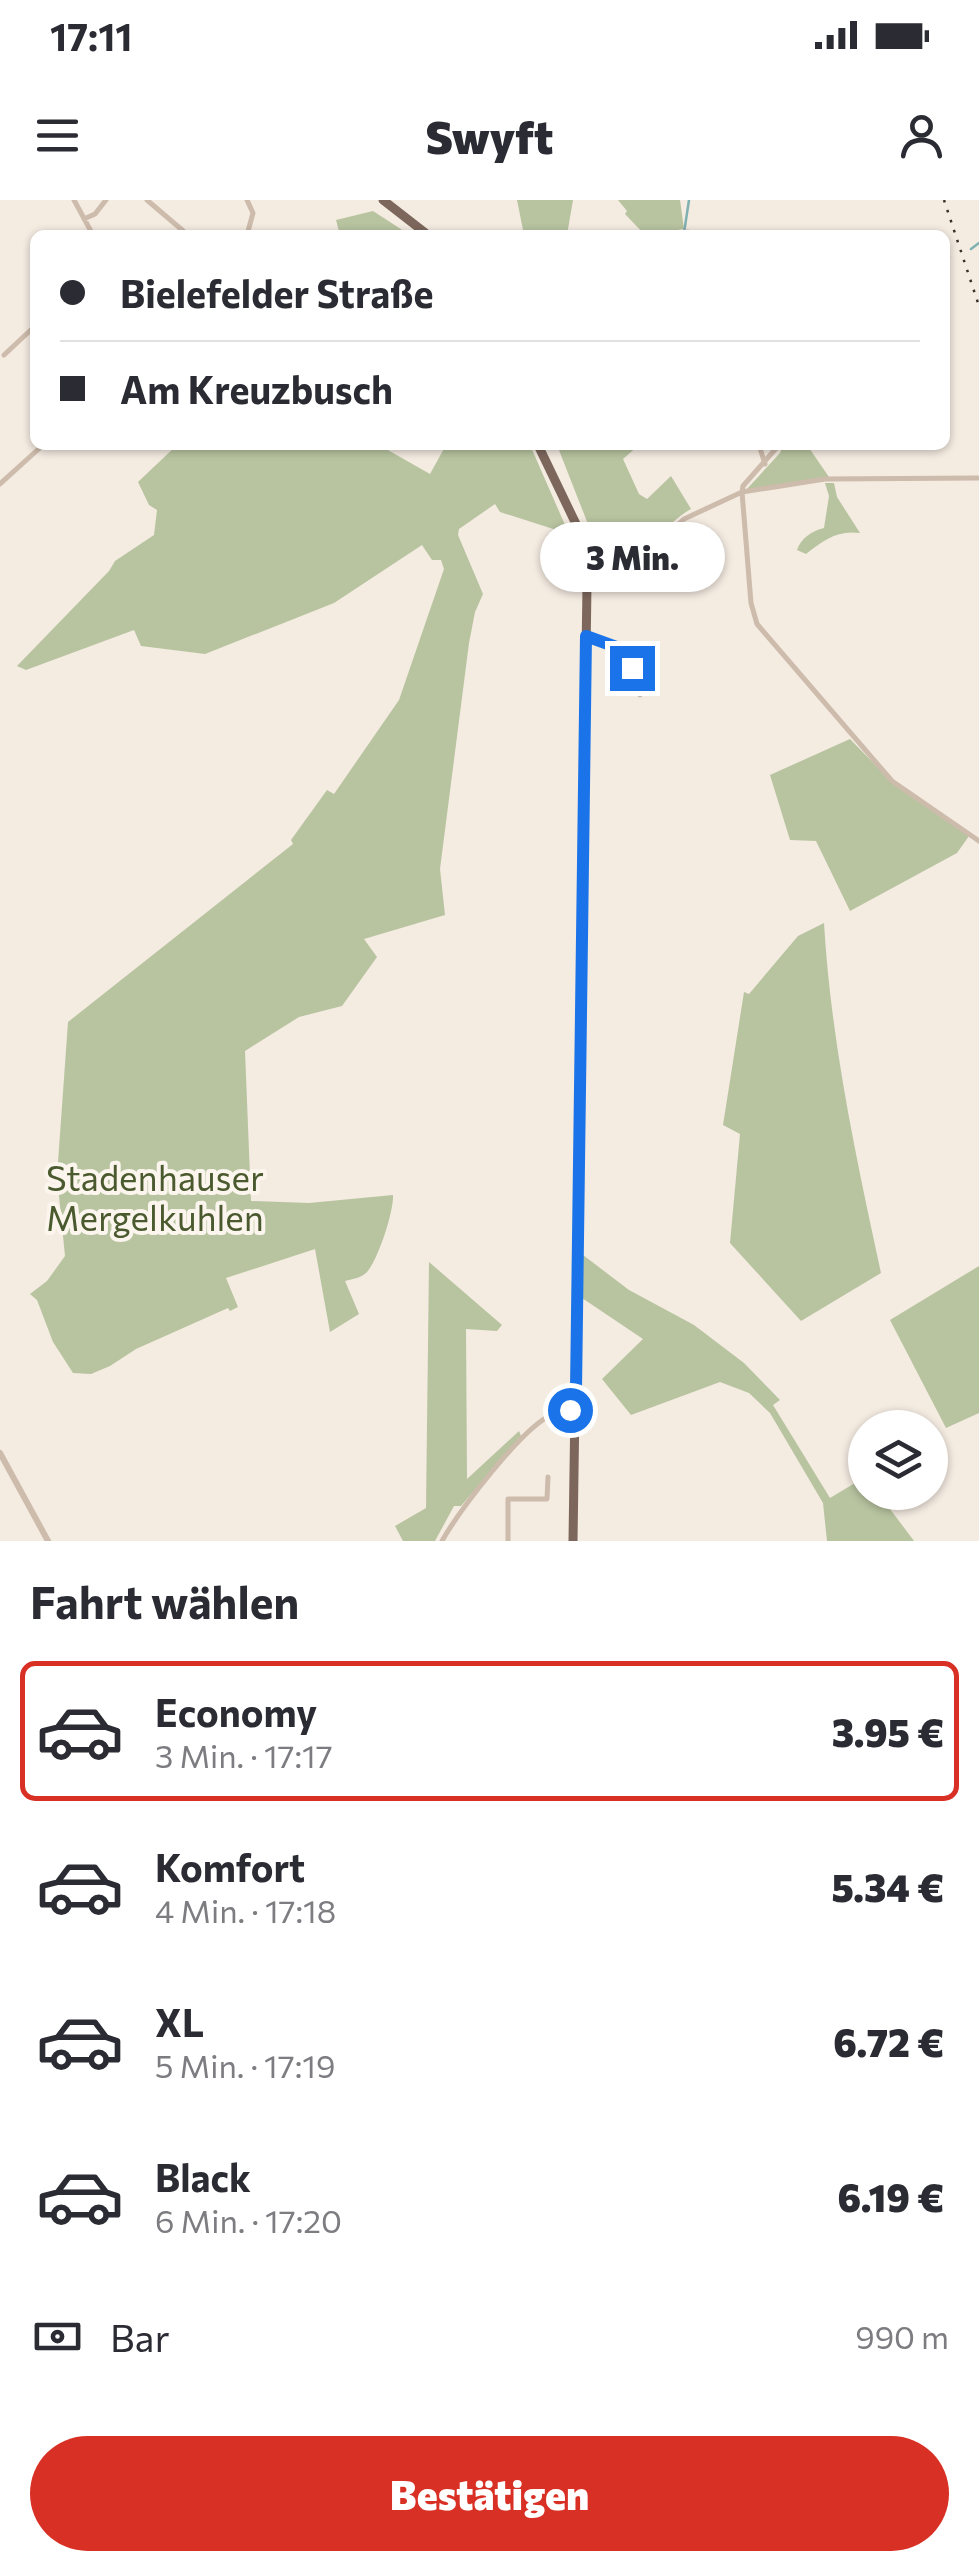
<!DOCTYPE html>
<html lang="de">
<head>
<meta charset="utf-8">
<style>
	body { margin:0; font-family:Commissioner,sans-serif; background:#f2f2f3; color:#2b2b33; height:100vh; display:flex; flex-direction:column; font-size:38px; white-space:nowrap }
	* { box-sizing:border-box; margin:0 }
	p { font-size:32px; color:#7c7c81 }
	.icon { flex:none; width:55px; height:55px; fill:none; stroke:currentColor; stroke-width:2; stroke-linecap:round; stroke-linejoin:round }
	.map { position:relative; height:1341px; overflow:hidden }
	.details { display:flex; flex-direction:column; background:#fff; flex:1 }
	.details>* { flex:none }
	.hud { position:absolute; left:30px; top:30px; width:920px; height:220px; border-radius:15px; box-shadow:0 2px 8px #0004; display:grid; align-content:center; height:220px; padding:0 30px; background:#fff }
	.tools { position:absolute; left:848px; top:1210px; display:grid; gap:20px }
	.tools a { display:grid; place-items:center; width:100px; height:100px; border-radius:50%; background:#fff; box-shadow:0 2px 8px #0004; font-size:50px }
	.end { position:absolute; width:45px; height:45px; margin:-22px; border:12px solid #1a73e8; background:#fff; box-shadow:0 0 0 5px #fff }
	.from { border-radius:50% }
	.bubble { position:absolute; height:70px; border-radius:35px; background:#fff; box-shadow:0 2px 8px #0004; font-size:32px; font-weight:800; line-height:70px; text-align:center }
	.hud b { display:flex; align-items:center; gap:35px; height:95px; font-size:38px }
	.hud b+b { border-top:2px solid #e1e1e2 }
	.hud i { width:25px; height:25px; background:#2b2b33 }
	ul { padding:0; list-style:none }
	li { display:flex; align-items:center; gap:30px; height:140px; margin:0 20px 15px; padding:0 10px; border:5px solid transparent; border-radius:15px }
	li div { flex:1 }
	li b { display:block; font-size:38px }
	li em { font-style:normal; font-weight:800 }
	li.active { border-color:#d93025 }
	li>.icon { width:90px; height:90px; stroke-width:1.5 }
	h2 { padding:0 30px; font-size:45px; line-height:120px }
	.pay { display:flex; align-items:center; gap:25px; height:110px; padding:0 30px; font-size:38px }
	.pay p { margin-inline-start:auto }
	.button { display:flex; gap:20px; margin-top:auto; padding:20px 30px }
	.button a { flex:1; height:115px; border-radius:60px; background:#d93025; color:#fff; font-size:40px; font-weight:800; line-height:115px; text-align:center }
	.status { display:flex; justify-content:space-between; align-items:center; height:70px; padding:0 50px; background:#fff; direction:ltr }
	.status svg { height:28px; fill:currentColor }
	header { display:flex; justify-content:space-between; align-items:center; height:130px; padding:0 30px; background:#fff; font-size:45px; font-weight:800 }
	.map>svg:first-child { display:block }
	.green { fill:#b8c4a0 }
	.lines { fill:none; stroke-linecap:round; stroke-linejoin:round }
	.stream { stroke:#7fb0b2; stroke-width:2.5 }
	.minor { stroke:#cdbbac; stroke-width:5 }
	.tertiary { stroke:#cdbbac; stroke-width:6 }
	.primary { stroke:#7d675c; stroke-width:9 }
	.rail { stroke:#3b302b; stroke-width:2.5; stroke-dasharray:2.5 8; stroke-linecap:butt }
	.route { stroke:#1a73e8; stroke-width:12 }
	.labels { text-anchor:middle; stroke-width:8; stroke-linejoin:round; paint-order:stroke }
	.park-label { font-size:35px; fill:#4a5a2e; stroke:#fbf5ee }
</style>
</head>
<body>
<div class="status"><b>17:11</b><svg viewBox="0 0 49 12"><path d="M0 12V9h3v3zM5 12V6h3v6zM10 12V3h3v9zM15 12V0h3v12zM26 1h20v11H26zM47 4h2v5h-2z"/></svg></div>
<header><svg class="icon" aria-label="menu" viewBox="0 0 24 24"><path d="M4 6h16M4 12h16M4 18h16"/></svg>Swyft<svg class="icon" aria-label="person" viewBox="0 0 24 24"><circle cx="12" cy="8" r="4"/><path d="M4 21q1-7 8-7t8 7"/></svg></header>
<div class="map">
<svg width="979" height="1341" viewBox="0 0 979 1341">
	<rect width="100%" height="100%" fill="#f4ebe1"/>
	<path class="green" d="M517,0H573L567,35H524Z
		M618,0H680L684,29L645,35L625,14L627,11Z
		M373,11L410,35H340L336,20Z
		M177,245H379L430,274L446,245H530L569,334L500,312L495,304L459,329L458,335L483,394L475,412L469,443L440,669L445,715L364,739L377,757L342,806L299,817L245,851L251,1001L309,1003L393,995C394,1011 378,1060 367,1072C361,1078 353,1079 345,1081L359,1114L330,1132L315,1049L226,1078L238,1107L230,1111L228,1108L136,1149L110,1166L91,1174L73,1173L53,1142L37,1100L30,1094L47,1081L65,1056L57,976L68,822L293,644L291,640L327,590L334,594L399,500L444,369L441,360H432L422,345L334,403L205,454L141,446L134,430L26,470L17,466L109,371L115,361L154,335L157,310L149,305L138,282Z
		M557,245H639L623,259L639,294L647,299L671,276L691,309C675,317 648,348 637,348C624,349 608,344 595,342Z
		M783,245H807L829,277L746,290L780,253Z
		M825,283H834L837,297L860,333C837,330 824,340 806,354L797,350C801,338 812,331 824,328L829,296Z
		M850,539L892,582L969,636L957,653L850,711L816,641L790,640L770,575Z
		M824,723C831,842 856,957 881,1073L801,1121L730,1043L740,934L723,925L744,792L749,794L798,736Z
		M583,1055L629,1090L694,1125L744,1163L780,1200L773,1205L830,1298L865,1277V1292L878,1293L914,1341H827L823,1303L770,1213L749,1193L720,1182L631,1215L602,1179L643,1139L582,1098Z
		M429,1062L502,1125L497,1131L466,1129L467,1279L519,1231L521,1236L461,1306H454L435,1341H403L395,1326L426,1308Z
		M979,1066V1213L946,1228L890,1120Z"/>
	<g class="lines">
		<path class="stream" d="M684,33L689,0
			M971,49L979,43
			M945,56L949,57"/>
		<path class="minor" d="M74,0L93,35
			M147,0L188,35
			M247,0L253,13L247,35
			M84,19L95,14L106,0
			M664,35L688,32L691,35
			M4,155L35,126
			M759,245L765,264
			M779,245L743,286L742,292L751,403L757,424L892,581L979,641
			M0,284L43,245
			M582,347L647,353L684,319L742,292L825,279L979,278
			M586,436C615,441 642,464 640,495
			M442,1341C459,1311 521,1229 551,1215C558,1212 567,1211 574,1210
			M508,1341V1299H547L548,1277"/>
		<path class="tertiary" d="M0,1253L48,1341"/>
		<path class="primary" d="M383,0L428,35
			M538,245L576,324L587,385L573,1341"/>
		<path class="rail" d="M944,0L979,106"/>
	</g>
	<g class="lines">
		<path class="route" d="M570,1210H575L576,1190L586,436L619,448L632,468"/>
	</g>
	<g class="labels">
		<g class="park-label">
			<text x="155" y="991">Stadenhauser<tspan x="155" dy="40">Mergelkuhlen</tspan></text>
		</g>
	</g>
</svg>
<div class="tools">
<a><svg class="icon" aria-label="layers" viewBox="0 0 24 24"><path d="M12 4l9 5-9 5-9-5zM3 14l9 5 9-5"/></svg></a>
</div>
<i class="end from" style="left:570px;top:1210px"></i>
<i class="end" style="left:632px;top:468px"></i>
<div class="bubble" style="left:540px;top:322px;width:185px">3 Min.</div>
<div class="hud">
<b><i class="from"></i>Bielefelder Straße</b>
<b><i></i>Am Kreuzbusch</b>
</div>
</div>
<section class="details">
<h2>Fahrt wählen</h2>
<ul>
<li class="active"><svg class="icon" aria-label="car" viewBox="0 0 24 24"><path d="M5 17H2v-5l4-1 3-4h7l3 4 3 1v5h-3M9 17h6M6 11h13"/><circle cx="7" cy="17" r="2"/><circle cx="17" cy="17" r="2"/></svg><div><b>Economy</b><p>3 Min. · 17:17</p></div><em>3.95 €</em></li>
<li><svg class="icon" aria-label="car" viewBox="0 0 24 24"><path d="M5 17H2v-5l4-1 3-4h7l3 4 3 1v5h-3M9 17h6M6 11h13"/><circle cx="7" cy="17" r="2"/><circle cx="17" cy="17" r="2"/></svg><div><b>Komfort</b><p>4 Min. · 17:18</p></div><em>5.34 €</em></li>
<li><svg class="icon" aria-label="car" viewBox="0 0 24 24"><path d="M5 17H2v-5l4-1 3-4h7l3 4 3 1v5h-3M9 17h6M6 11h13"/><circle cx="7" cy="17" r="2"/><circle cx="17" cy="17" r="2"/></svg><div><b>XL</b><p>5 Min. · 17:19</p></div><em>6.72 €</em></li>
<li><svg class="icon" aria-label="car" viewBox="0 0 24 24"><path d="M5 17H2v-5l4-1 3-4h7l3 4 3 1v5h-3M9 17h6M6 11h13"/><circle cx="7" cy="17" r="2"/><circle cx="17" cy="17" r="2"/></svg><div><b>Black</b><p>6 Min. · 17:20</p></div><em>6.19 €</em></li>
</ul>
<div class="pay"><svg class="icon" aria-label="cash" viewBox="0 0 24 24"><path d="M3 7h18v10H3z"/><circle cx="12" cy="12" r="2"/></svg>Bar<p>990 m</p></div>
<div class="button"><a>Bestätigen</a></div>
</section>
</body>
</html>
